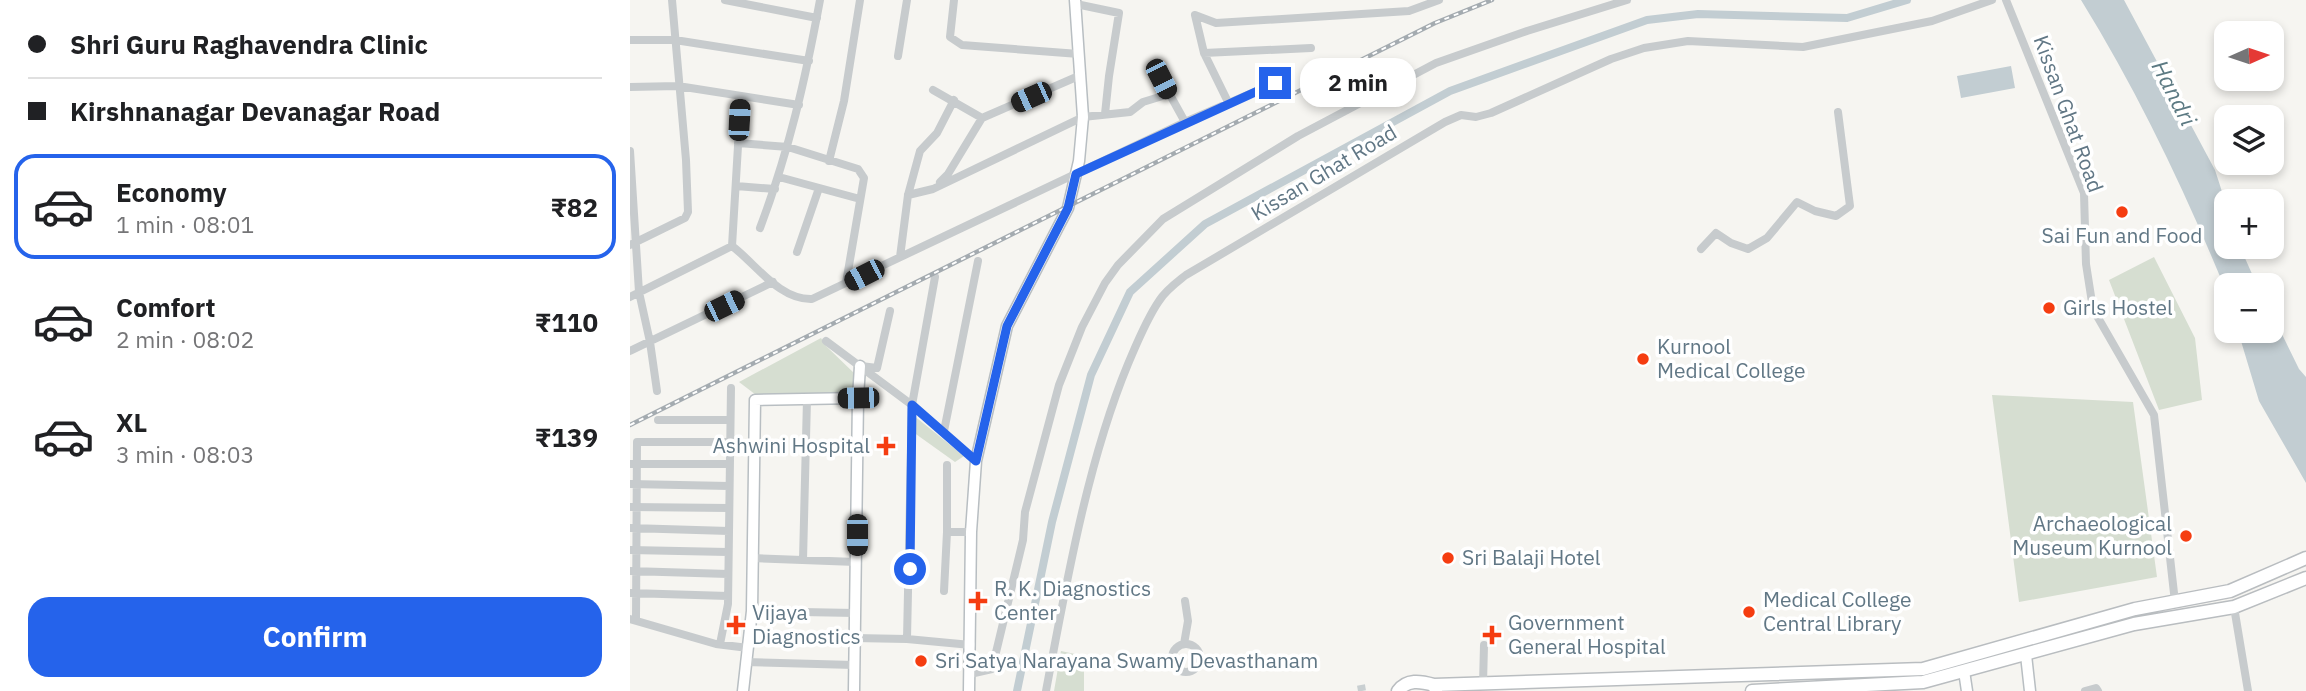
<!DOCTYPE html>
<html lang="en">
<head>
<meta charset="utf-8">
<style>
	body { margin:0; font-family:"IBM Plex Sans",sans-serif; background:#f6f6f6; color:#202124; height:100vh; display:flex; flex-direction:column; font-size:26px; white-space:nowrap }
	* { box-sizing:border-box; margin:0 }
	p { font-size:23px; color:#757577 }
	.icon { flex:none; width:38px; height:38px; fill:none; stroke:currentColor; stroke-width:2; stroke-linecap:round; stroke-linejoin:round }
	.map { position:relative; flex:1; overflow:hidden }
	.panel { display:flex; flex-direction:column; background:#fff; width:630px }
	.panel>* { flex:none }
	.guide { display:grid; align-content:center; height:154px; padding:0 28px; background:#fff }
	.needle { width:46px; rotate:87deg }
	.buttons { position:absolute; left:1584px; top:21px; display:grid; gap:14px }
	.buttons a { display:grid; place-items:center; width:70px; height:70px; border-radius:14px; background:#fff; box-shadow:0 4px 10px #0003; font-size:35px }
	.end { position:absolute; width:32px; height:32px; margin:-16px; border:9px solid #2563eb; background:#fff; box-shadow:0 0 0 4px #fff }
	.from { border-radius:50% }
	.bubble { position:absolute; height:49px; border-radius:21px; background:#fff; box-shadow:0 4px 10px #0003; font-size:23px; font-weight:700; line-height:49px; text-align:center }
	.car { position:absolute; width:21px; height:42px; margin:-21px -10px; border-radius:9px; box-shadow:0 0 5px 2px #0007; background:linear-gradient(#222 24%,#8ab4d8 0 40%,#222 0 76%,#8ab4d8 0 86%,#222 0) }
	.guide b { display:flex; align-items:center; gap:24px; height:66px; font-size:26px }
	.guide b+b { border-top:2px solid #e0e0e0 }
	.guide i { width:18px; height:18px; background:#202124 }
	ul { padding:0; list-style:none }
	li { display:flex; align-items:center; gap:21px; height:105px; margin:0 14px 10px; padding:0 14px; border:4px solid transparent; border-radius:21px }
	li div { flex:1 }
	li b { display:block; font-size:26px }
	li em { font-style:normal; font-weight:700 }
	li.on { border-color:#2563eb }
	li>.icon { width:63px; height:63px; stroke-width:1.5 }
	.action { display:flex; gap:14px; margin-top:auto; padding:14px 28px }
	.action a { flex:1; height:80px; border-radius:21px; background:#2563eb; color:#fff; font-size:28px; font-weight:700; line-height:80px; text-align:center }
	main { display:flex; flex:1; min-height:0 }
	.map>svg:first-child { display:block }
	.green { fill:#d6ded1 }
	.water { fill:#c2cdd2 }
	.lines { fill:none; stroke-linecap:round; stroke-linejoin:round }
	.canal { stroke:#c2cdd2; stroke-width:8 }
	.street-tunnel { stroke:#c9cfd1; stroke-width:8; stroke-dasharray:8 4; stroke-linecap:butt }
	.secondary-casing { stroke:#b8bec2; stroke-width:13 }
	.primary-casing { stroke:#b9bdc0; stroke-width:15 }
	.street { stroke:#c7cbcd; stroke-width:8 }
	.secondary { stroke:#fff; stroke-width:10 }
	.primary { stroke:#fff; stroke-width:12 }
	.rail-casing { stroke:#a4abb0; stroke-width:4.5 }
	.rail { stroke:#fff; stroke-width:2; stroke-dasharray:5; stroke-linecap:butt }
	.route { stroke:#2563eb; stroke-width:9 }
	.poi-dot { fill:#f53d11; stroke:#fff; stroke-width:2.5 }
	.labels { text-anchor:middle; stroke-width:7; stroke-linejoin:round; paint-order:stroke }
	.street-label { font-size:21px; fill:#617785; stroke:#fff }
	.poi-label { font-size:21px; fill:#617785; stroke:#fff; text-anchor:start }
	.water-label { font-size:23px; font-style:italic; fill:#5c7a83; stroke:#fff }
</style>
</head>
<body>
<main>
<section class="panel">
<div class="guide">
<b><i class="from"></i>Shri Guru Raghavendra Clinic</b>
<b><i></i>Kirshnanagar Devanagar Road</b>
</div>
<ul>
<li class="on"><svg class="icon" aria-label="car" viewBox="0 0 24 24"><path d="M5 17H2v-5l4-1 3-4h7l3 4 3 1v5h-3M9 17h6M6 11h13"/><circle cx="7" cy="17" r="2"/><circle cx="17" cy="17" r="2"/></svg><div><b>Economy</b><p>1 min · 08:01</p></div><em>₹82</em></li>
<li><svg class="icon" aria-label="car" viewBox="0 0 24 24"><path d="M5 17H2v-5l4-1 3-4h7l3 4 3 1v5h-3M9 17h6M6 11h13"/><circle cx="7" cy="17" r="2"/><circle cx="17" cy="17" r="2"/></svg><div><b>Comfort</b><p>2 min · 08:02</p></div><em>₹110</em></li>
<li><svg class="icon" aria-label="car" viewBox="0 0 24 24"><path d="M5 17H2v-5l4-1 3-4h7l3 4 3 1v5h-3M9 17h6M6 11h13"/><circle cx="7" cy="17" r="2"/><circle cx="17" cy="17" r="2"/></svg><div><b>XL</b><p>3 min · 08:03</p></div><em>₹139</em></li>
</ul>
<div class="action"><a>Confirm</a></div>
</section>
<div class="map">
<svg width="1676" height="691" viewBox="0 0 1676 691">
	<rect width="100%" height="100%" fill="#f6f5f1"/>
	<path class="green" d="M1524,257L1565,338L1572,400L1529,410L1479,280Z
		M191,338L196,346L225,374L223,397L130,398L109,382Z
		M1362,395L1503,402L1527,577L1389,602Z
		M283,415L334,456L325,462L283,432Z
		M431,651L454,656V691H424Z"/>
	<path class="water" d="M1451,0H1494L1585,170L1596,204V247H1610L1627,285H1596V291C1555,191 1508,92 1451,0Z
		M1381,66L1385,88L1331,98L1327,76Z
		M1642,314L1669,369L1676,377V483L1629,401L1608,331H1642Z"/>
	<g class="lines">
		<path class="canal" d="M387,691L422,522L461,375L500,292L575,224L820,91L1017,20L1068,14L1217,18L1277,0"/>
		<path class="street-tunnel" d="M731,685L732,691"/>
		<defs>
			<path id="secondary" d="M1396,655L1400,691
				M1334,671L1337,691
				M113,691L122,611L125,400L228,398
				M224,691L228,398L230,366
				M339,691L341,532L346,461L377,326L438,208L449,161L453,117L445,0"/>
			<path id="primary" d="M804,685L1293,669L1505,609L1600,591L1676,558
				M768,691C777,679 790,681 804,685L806,691
				M1122,691L1293,682L1504,624L1604,607L1676,578"/>
		</defs>
		<use href="#secondary" class="secondary-casing"/>
		<use href="#primary" class="primary-casing"/>
		<path class="street" d="M95,0L187,18
			M324,0L320,37L332,45L449,54
			M1376,0L1454,193L1456,264L1463,309L1524,415L1545,602
			M446,4L489,13L479,76L475,114
			M0,40H45L179,61
			M574,53L565,15L586,23L779,11L809,0
			M268,56L277,0
			M523,64L555,122
			M0,87L48,86L169,105
			M303,90L352,118
			M599,104L574,53L681,48
			M108,143L158,147L228,169L234,178L216,283
			M0,151L9,292L20,342L27,391
			M199,161L214,101L230,0
			M149,177L230,199
			M310,182L318,174L352,118L451,75
			M106,186L145,189
			M278,195L303,189L453,117L500,112L513,102L539,94
			M130,228C159,151 175,81 190,0
			M0,245L55,218L58,212L56,160L42,0
			M102,246C126,264 149,300 182,299L555,122L645,83
			M102,246L111,96
			M1071,249L1086,233L1101,243L1118,249L1137,238L1167,202L1185,211L1206,216L1220,206L1208,112
			M167,252L189,188
			M270,257L278,195L290,151L307,133L324,100
			M0,297L102,246
			M196,341L282,405L346,461
			M0,351L143,282
			M231,366L247,368L260,311
			M28,420H99
			M314,431L348,261
			M0,464H99
			M0,484L99,486
			M0,507L99,508
			M0,528L99,531
			M317,532H341
			M0,550L98,552
			M122,558L226,562
			M173,560L177,399
			M0,571L98,574
			M314,591L317,532V465
			M0,593L98,596
			M1604,607L1618,691
			M122,611L225,613
			M0,619L86,644L118,648
			M6,620L7,442H99
			M224,638L277,639L341,645
			M277,639L282,405L305,277
			M90,644L98,604L101,388
			M554,644L558,621L555,601
			M542 658a14 14 0 1 1 28 0a14 14 0 1 1-28 0Z
			M115,662L224,665
			M340,674L362,669L393,540L395,512L429,385L452,327L475,283L488,265L533,219L668,136L806,63L897,31L997,0
			M853,684L854,645
			M416,691C436,585 457,463 498,364C507,343 516,320 529,301C536,290 546,283 556,275L815,122L831,115L846,117L861,113L981,59L1014,48L1058,41L1173,47L1302,21L1362,0
			M1455,691L1466,688L1468,691"/>
		<use href="#secondary" class="secondary"/>
		<use href="#primary" class="primary"/>
		<defs>
			<path id="rail" d="M0,425L805,23L862,0"/>
		</defs>
		<use href="#rail" class="rail-casing"/>
		<use href="#rail" class="rail"/>
	</g>
	<g class="lines">
		<path class="route" d="M280,569L282,405L346,461L377,326L438,208L446,174L645,83"/>
	</g>
	<g class="poi-dot">
		<circle cx="1492" cy="212" r="7"/>
		<circle cx="1419" cy="308" r="7"/>
		<circle cx="1013" cy="359" r="7"/>
		<path d="M252.5 435.5h7v7h7v7h-7v7h-7v-7h-7v-7h7z"/>
		<circle cx="1556" cy="536" r="7"/>
		<circle cx="818" cy="558" r="7"/>
		<path d="M344.5 590.5h7v7h7v7h-7v7h-7v-7h-7v-7h7z"/>
		<circle cx="1119" cy="612" r="7"/>
		<path d="M102.5 614.5h7v7h7v7h-7v7h-7v-7h-7v-7h7z"/>
		<path d="M858.5 624.5h7v7h7v7h-7v7h-7v-7h-7v-7h7z"/>
		<circle cx="291" cy="661" r="7"/>
	</g>
	<g class="labels">
		<g class="street-label">
			<text transform="translate(1438 114) rotate(70)" y="7">Kissan Ghat Road</text>
			<text transform="translate(694 173) rotate(-31)" y="7">Kissan Ghat Road</text>
		</g>
		<g class="poi-label">
			<text x="1492" y="243" text-anchor="middle">Sai Fun and Food</text>
			<text x="1433" y="315">Girls Hostel</text>
			<text x="1027" y="354">Kurnool<tspan x="1027" dy="24">Medical College</tspan></text>
			<text x="240" y="453" text-anchor="end">Ashwini Hospital</text>
			<text x="1542" y="531" text-anchor="end">Archaeological<tspan x="1542" dy="24">Museum Kurnool</tspan></text>
			<text x="832" y="565">Sri Balaji Hotel</text>
			<text x="364" y="596">R. K. Diagnostics<tspan x="364" dy="24">Center</tspan></text>
			<text x="1133" y="607">Medical College<tspan x="1133" dy="24">Central Library</tspan></text>
			<text x="122" y="620">Vijaya<tspan x="122" dy="24">Diagnostics</tspan></text>
			<text x="878" y="630">Government<tspan x="878" dy="24">General Hospital</tspan></text>
			<text x="305" y="668">Sri Satya Narayana Swamy Devasthanam</text>
		</g>
		<g class="water-label">
			<text transform="translate(1544 93) rotate(63)" y="8">Handri</text>
		</g>
	</g>
</svg>
<div class="buttons">
<a><svg class="needle" viewBox="-14 -14 28 28"><path d="M0-13l5 13h-10z" fill="#e53935"/><path d="M0 13l5-13h-10z" fill="#757577"/></svg></a>
<a><svg class="icon" aria-label="layers" viewBox="0 0 24 24"><path d="M12 4l9 5-9 5-9-5zM3 14l9 5 9-5"/></svg></a>
<a>+</a>
<a>−</a>
</div>
<i class="end from" style="left:280px;top:569px"></i>
<i class="end" style="left:645px;top:83px"></i>
<div class="bubble" style="left:670px;top:58px;width:116px">2 min</div>
<i class="car" style="left:531px;top:79px;rotate:153deg"></i>
<i class="car" style="left:401px;top:97px;rotate:246deg"></i>
<i class="car" style="left:109px;top:120px;rotate:3deg"></i>
<i class="car" style="left:234px;top:275px;rotate:243deg"></i>
<i class="car" style="left:94px;top:306px;rotate:64deg"></i>
<i class="car" style="left:228px;top:398px;rotate:269deg"></i>
<i class="car" style="left:227px;top:535px;rotate:180deg"></i>
</div>
</main>
</body>
</html>
